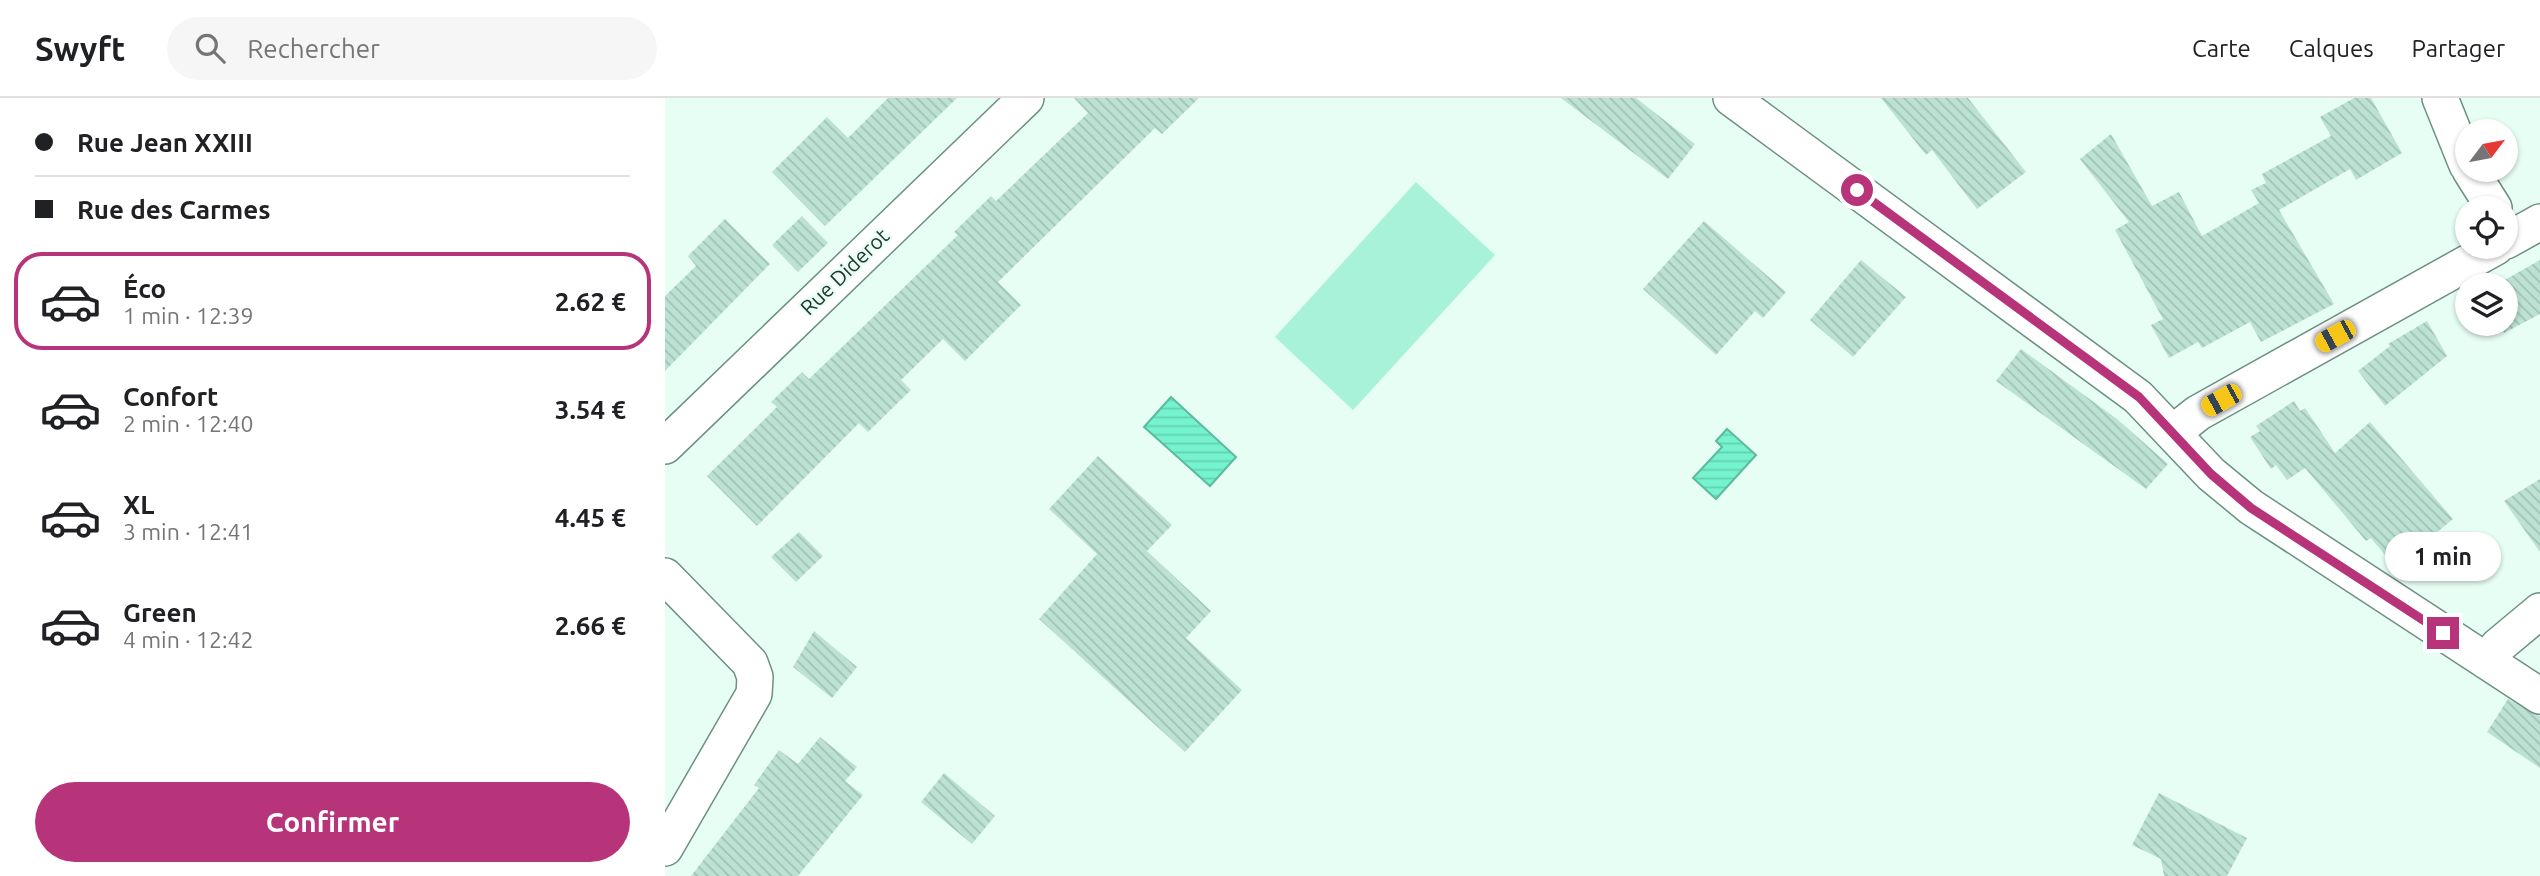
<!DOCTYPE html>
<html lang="fr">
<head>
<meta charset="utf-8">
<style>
	body { margin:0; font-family:Ubuntu,sans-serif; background:#f6f6f6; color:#202124; height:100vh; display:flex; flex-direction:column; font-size:26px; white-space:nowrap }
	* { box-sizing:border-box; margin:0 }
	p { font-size:23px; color:#757577 }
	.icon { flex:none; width:38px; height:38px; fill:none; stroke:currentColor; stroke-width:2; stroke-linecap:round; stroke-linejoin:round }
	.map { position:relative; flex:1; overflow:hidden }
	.side { display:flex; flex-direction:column; background:#fff; width:665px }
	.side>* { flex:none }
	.top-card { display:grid; align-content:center; height:154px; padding:0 35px; background:#fff }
	.needle { width:46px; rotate:58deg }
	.fabs { position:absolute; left:1790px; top:21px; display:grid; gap:14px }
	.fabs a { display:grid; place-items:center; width:63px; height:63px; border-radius:50%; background:#fff; box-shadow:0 2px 5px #0004; font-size:35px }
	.end { position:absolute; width:32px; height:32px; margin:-16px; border:9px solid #b7347a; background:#fff; box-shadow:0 0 0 4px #fff }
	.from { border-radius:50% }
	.bubble { position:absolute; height:49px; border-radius:24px; background:#fff; box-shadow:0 2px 5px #0004; font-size:23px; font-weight:700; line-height:49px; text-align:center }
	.car { position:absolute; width:21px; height:42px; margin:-21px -10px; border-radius:9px; box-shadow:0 0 5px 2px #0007; background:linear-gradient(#f5c518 24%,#345 0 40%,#f5c518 0 76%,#345 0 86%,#f5c518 0) }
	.top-card b { display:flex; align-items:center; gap:24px; height:66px; font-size:26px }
	.top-card b+b { border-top:2px solid #e0e0e0 }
	.top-card i { width:18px; height:18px; background:#202124 }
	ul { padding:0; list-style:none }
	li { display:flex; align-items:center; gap:21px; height:98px; margin:0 14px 10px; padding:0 21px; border:4px solid transparent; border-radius:28px }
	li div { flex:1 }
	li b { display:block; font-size:26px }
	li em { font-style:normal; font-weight:700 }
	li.on { border-color:#b7347a }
	li>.icon { width:63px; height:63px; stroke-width:1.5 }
	.primary-button { display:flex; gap:14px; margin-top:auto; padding:14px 35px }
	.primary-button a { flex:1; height:80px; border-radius:42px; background:#b7347a; color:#fff; font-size:28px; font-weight:700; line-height:80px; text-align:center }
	header { display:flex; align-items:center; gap:42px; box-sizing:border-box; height:98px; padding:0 35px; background:#fff; border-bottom:2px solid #e0e0e0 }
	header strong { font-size:33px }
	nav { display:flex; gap:38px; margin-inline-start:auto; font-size:24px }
	.search { width:490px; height:63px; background:#f6f6f6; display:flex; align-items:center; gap:18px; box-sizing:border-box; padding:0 24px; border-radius:38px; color:#757577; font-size:26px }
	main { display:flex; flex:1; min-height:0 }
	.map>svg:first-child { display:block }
	.garden { fill:#a8f2da }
	.water { fill:url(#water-rules); stroke:#5dba9f; stroke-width:2 }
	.building { fill:url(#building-back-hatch) }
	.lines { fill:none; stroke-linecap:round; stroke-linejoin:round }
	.minor-casing { stroke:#6d9084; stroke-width:38 }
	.minor { stroke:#fff; stroke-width:35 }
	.route { stroke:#b7347a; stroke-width:9 }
	.labels { text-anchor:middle; stroke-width:5; stroke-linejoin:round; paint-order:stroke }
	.street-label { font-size:21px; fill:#263530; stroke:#e7fef5 }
</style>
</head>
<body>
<header>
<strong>Swyft</strong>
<div class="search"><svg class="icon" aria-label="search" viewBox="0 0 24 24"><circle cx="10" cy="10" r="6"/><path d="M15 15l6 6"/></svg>Rechercher</div>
<nav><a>Carte</a><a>Calques</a><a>Partager</a></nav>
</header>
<main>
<section class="side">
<div class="top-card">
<b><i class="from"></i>Rue Jean XXIII</b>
<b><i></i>Rue des Carmes</b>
</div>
<ul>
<li class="on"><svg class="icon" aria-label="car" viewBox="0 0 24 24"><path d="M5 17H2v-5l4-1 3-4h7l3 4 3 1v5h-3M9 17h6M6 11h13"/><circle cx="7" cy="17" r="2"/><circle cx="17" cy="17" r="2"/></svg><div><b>Éco</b><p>1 min · 12:39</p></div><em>2.62 €</em></li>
<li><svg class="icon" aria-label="car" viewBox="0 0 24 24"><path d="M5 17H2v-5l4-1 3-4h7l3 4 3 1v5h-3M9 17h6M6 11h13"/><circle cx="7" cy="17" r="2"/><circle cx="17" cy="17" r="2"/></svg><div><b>Confort</b><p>2 min · 12:40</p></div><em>3.54 €</em></li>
<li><svg class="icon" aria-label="car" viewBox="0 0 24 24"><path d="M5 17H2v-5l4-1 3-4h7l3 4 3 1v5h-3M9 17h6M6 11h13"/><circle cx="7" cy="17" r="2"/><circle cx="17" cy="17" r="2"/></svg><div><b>XL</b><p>3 min · 12:41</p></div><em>4.45 €</em></li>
<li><svg class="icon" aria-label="car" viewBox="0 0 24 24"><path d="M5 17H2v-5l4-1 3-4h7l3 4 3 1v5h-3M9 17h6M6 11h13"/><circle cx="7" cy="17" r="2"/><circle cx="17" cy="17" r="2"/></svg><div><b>Green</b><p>4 min · 12:42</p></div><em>2.66 €</em></li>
</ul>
<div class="primary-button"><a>Confirmer</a></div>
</section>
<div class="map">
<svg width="1875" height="778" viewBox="0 0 1875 778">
	<defs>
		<pattern id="water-rules" width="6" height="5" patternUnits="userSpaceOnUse" patternTransform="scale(1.75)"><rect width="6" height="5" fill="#74f3ce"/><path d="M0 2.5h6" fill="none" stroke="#64d1b1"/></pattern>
		<pattern id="building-back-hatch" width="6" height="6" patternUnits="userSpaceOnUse" patternTransform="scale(1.75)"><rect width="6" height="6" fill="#bce2d4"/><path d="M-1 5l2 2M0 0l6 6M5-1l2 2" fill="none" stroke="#a1c2b6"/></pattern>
	</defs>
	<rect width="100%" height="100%" fill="#e7fef5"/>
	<path class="garden" d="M751,84L830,157L688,312L610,239Z"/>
	<path class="water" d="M506,299L571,359L545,388L479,329Z
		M1062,331L1091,357L1051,401L1028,380L1057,349L1051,343Z"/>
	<path class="building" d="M223,0H292L160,128L107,74L162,19L183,40Z
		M409,0H534L497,36L490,30L333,184L356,207L300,263L278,241L236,282L246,292L203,334L194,325L92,428L42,378L112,309L106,304L137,274L144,281L293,137L289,134L326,98L331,103L423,15Z
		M896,0H971L1030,46L1003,81Z
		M1216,0H1303L1361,74L1312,111L1267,52L1261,57Z
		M1689,0H1706L1737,55L1691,82L1685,71L1614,112L1669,206L1596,244L1585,224L1537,250L1533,244L1504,260L1486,227L1498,221L1450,132L1464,124L1415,61L1446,36L1487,108L1514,94L1537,138L1594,105L1586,92L1601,85L1597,76L1666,38L1655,19Z
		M137,118L163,145L133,174L107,147Z
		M60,121L105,166L0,273V198L31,168L23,158Z
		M1039,123L1121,194L1098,220L1090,213L1051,257L978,191Z
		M1196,162L1241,199L1188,259L1145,222Z
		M1875,162V216L1839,235L1833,226H1841V187H1831Z
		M1762,223L1782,258L1720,308L1693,273L1725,248L1723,246Z
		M1356,251L1452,321L1503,366L1481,391L1331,283Z
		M1629,303L1635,313L1640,310L1670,355L1705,324L1788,421L1730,469L1706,440L1701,443L1640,370L1622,382L1611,367L1606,371L1585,339L1595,333L1591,328Z
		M433,358L507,427L482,453L546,513L521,540L577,592L520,654L374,521L432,456L384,411Z
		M1875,381V454L1839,403Z
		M134,434L158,458L131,484L106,459Z
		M149,533L192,569L167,600L128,569Z
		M1843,601L1875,618V670L1822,634Z
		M155,639L192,669L180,683L198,697L133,778H26L94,690L89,687L114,652L133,666Z
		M279,675L330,718L307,746L256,704Z
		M1494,695L1582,740L1562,778H1499L1496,761L1467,747Z"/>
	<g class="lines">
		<defs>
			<path id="minor" d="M1066,0L1473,299L1546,376L1586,409L1875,598
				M1775,0L1802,67
				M1805,72L1829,110
				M1841,143L1875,124
				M1509,334L1533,315L1831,149
				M0,348L361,0
				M0,478L85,565L90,579L89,596L0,750
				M1821,563L1833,548L1875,513"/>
		</defs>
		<use href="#minor" class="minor-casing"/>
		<use href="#minor" class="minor"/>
	</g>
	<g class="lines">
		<path class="route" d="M1192,92L1474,299L1546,376L1586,410L1778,535"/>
	</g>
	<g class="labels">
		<g class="street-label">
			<text transform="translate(180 174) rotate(-44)" y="7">Rue Diderot</text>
		</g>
	</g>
</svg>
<div class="fabs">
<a><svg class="needle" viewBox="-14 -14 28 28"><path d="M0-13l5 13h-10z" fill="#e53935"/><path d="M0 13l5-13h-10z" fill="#757577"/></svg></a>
<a><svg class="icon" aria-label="locate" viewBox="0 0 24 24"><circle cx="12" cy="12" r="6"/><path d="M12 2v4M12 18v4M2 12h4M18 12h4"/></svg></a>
<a><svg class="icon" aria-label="layers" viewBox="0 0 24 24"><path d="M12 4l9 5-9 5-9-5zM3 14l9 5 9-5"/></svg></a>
</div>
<i class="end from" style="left:1192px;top:92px"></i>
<i class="end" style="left:1778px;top:535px"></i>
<div class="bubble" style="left:1720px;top:434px;width:116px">1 min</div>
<i class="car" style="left:1670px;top:238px;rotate:241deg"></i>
<i class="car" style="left:1556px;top:302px;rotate:241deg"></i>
</div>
</main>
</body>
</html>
